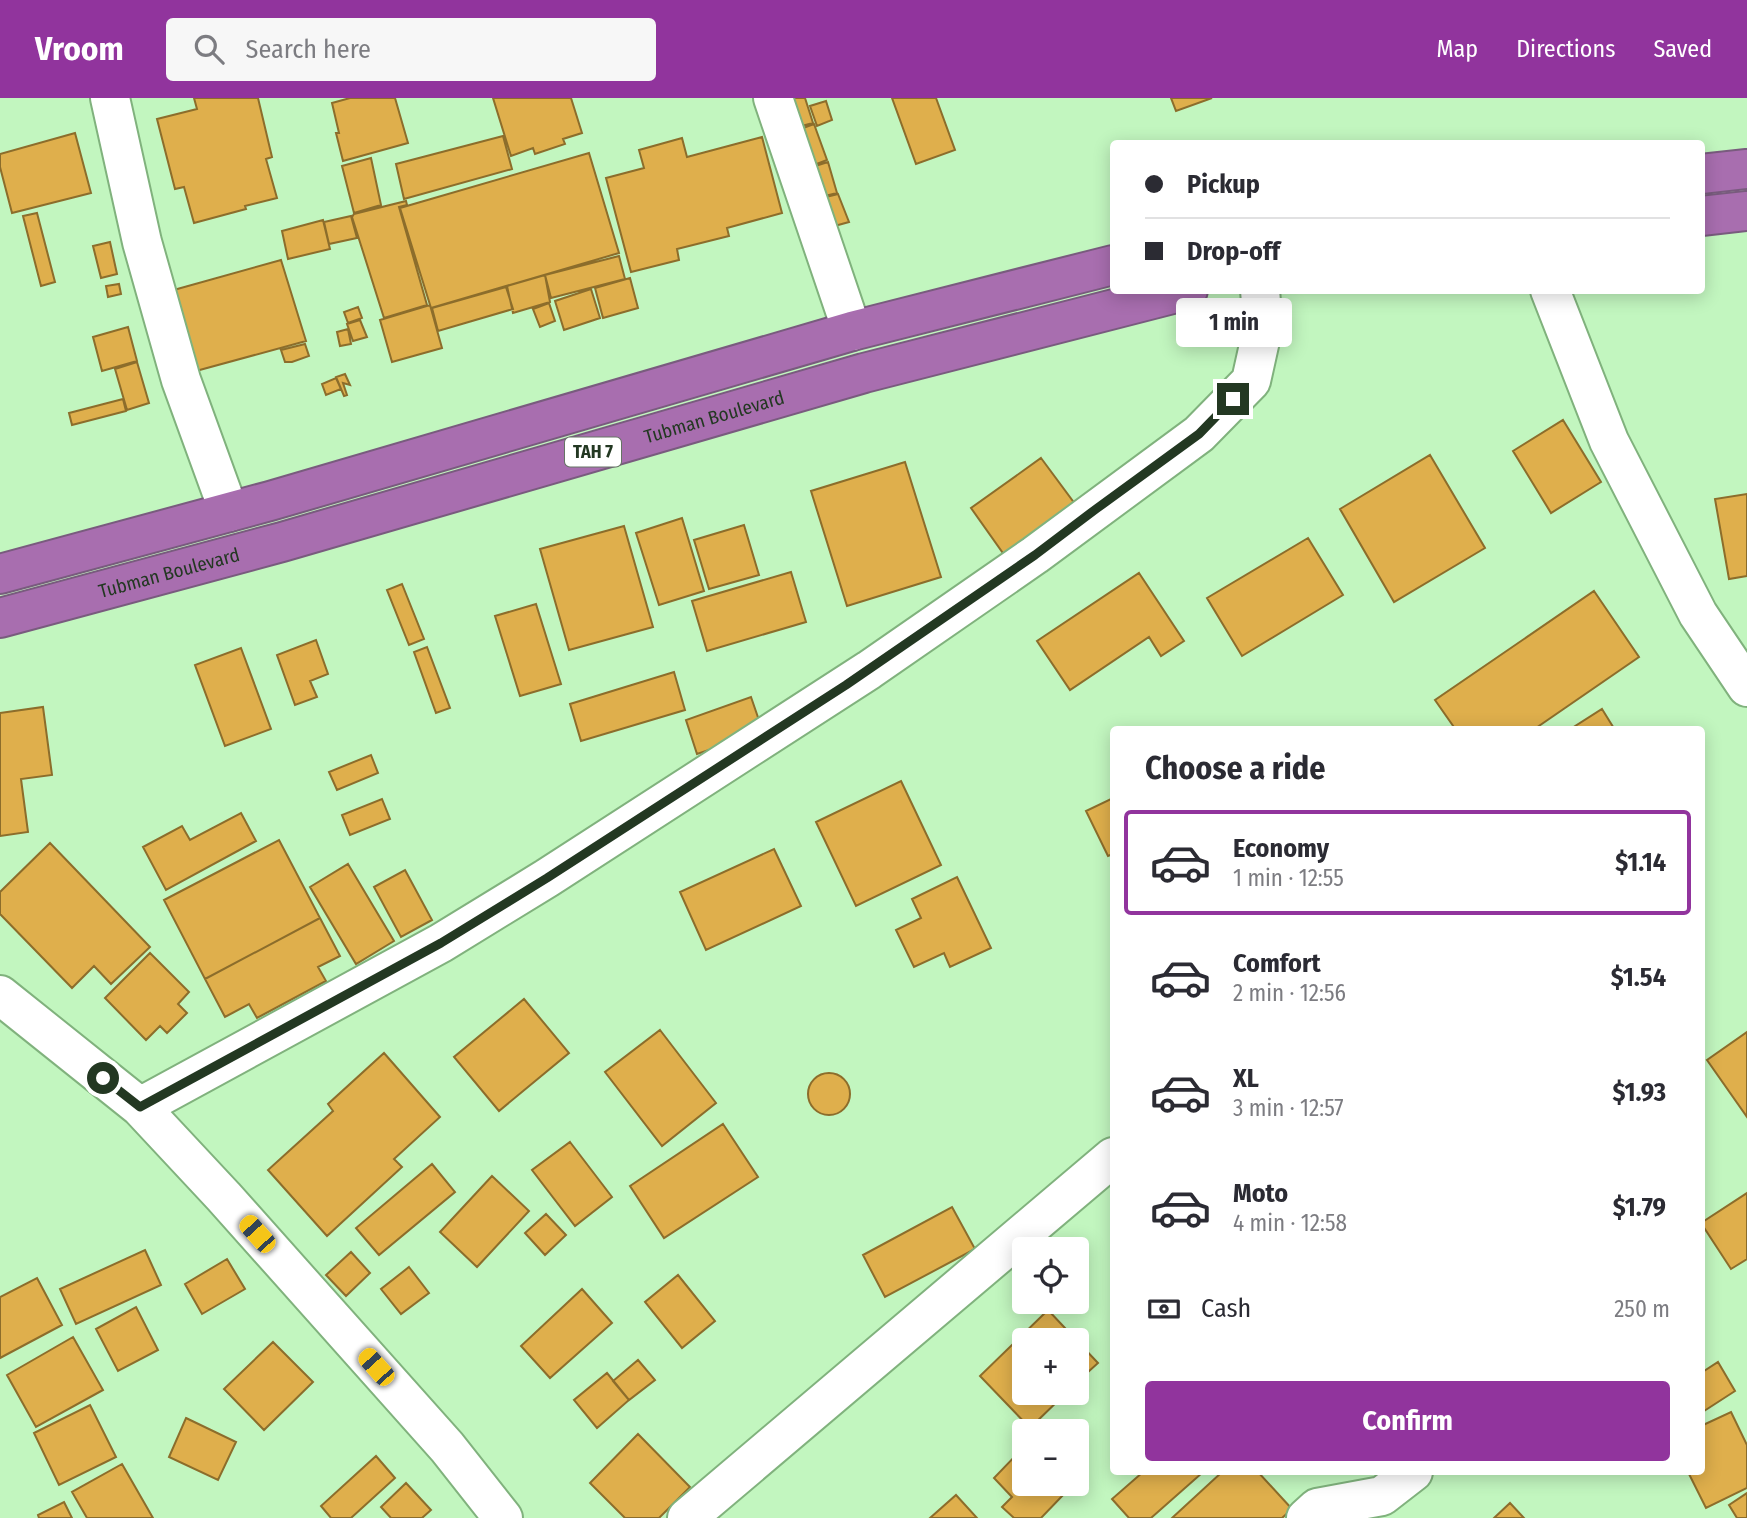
<!DOCTYPE html>
<html lang="en">
<head>
<meta charset="utf-8">
<style>
	body { margin:0; font-family:"Fira Sans Condensed",sans-serif; background:#f7f7f7; color:#2b2b33; height:100vh; display:flex; flex-direction:column; font-size:26px; white-space:nowrap }
	* { box-sizing:border-box; margin:0 }
	p { font-size:23px; color:#7c7c81 }
	.icon { flex:none; width:38px; height:38px; fill:none; stroke:currentColor; stroke-width:2; stroke-linecap:round; stroke-linejoin:round }
	.map { position:relative; flex:1; overflow:hidden }
	.drawer { position:absolute; left:1110px; top:628px; width:595px; height:749px; display:flex; flex-direction:column; background:#fff; border-radius:7px; box-shadow:0 4px 18px #0003 }
	.drawer>* { flex:none }
	.hud { position:absolute; left:1110px; top:42px; width:595px; height:154px; border-radius:7px; box-shadow:0 4px 18px #0003; display:grid; align-content:center; height:154px; padding:0 35px; background:#fff }
	.buttons { position:absolute; left:1012px; top:1139px; display:grid; gap:14px }
	.buttons a { display:grid; place-items:center; width:77px; height:77px; border-radius:7px; background:#fff; box-shadow:0 4px 18px #0003; font-size:35px }
	.end { position:absolute; width:32px; height:32px; margin:-16px; border:9px solid #233822; background:#fff; box-shadow:0 0 0 4px #fff }
	.from { border-radius:50% }
	.bubble { position:absolute; height:49px; border-radius:7px; background:#fff; box-shadow:0 4px 18px #0003; font-size:23px; font-weight:700; line-height:49px; text-align:center }
	.car { position:absolute; width:21px; height:42px; margin:-21px -10px; border-radius:9px; box-shadow:0 0 5px 2px #0007; background:linear-gradient(#f5c518 24%,#345 0 40%,#f5c518 0 76%,#345 0 86%,#f5c518 0) }
	.hud b { display:flex; align-items:center; gap:24px; height:66px; font-size:26px }
	.hud b+b { border-top:2px solid #e1e1e2 }
	.hud i { width:18px; height:18px; background:#2b2b33 }
	ul { padding:0; list-style:none }
	li { display:flex; align-items:center; gap:21px; height:105px; margin:0 14px 10px; padding:0 21px; border:4px solid transparent; border-radius:7px }
	li div { flex:1 }
	li b { display:block; font-size:26px }
	li em { font-style:normal; font-weight:700 }
	li.selected { border-color:#91349d }
	li>.icon { width:63px; height:63px; stroke-width:1.5 }
	h2 { padding:0 35px; font-size:32px; line-height:84px }
	.pay { display:flex; align-items:center; gap:18px; height:77px; padding:0 35px; font-size:26px }
	.pay p { margin-inline-start:auto }
	.cta { display:flex; gap:14px; margin-top:auto; padding:14px 35px }
	.cta a { flex:1; height:80px; border-radius:7px; background:#91349d; color:#fff; font-size:28px; font-weight:700; line-height:80px; text-align:center }
	header { display:flex; align-items:center; gap:42px; box-sizing:border-box; height:98px; padding:0 35px; background:#91349d; color:#fff }
	header strong { font-size:33px }
	nav { display:flex; gap:38px; margin-inline-start:auto; font-size:24px }
	.search { width:490px; height:63px; background:#f7f7f7; display:flex; align-items:center; gap:18px; box-sizing:border-box; padding:0 24px; border-radius:7px; color:#7c7c81; font-size:26px }
	.map>svg:first-child { display:block }
	.building { fill:#dfaf4c; stroke:#8c6d2b; stroke-width:2 }
	.lines { fill:none; stroke-linecap:round; stroke-linejoin:round }
	.minor-casing { stroke:#80b27d; stroke-width:42 }
	.highway-casing { stroke:#795b7e; stroke-width:42 }
	.minor { stroke:#fff; stroke-width:38 }
	.highway { stroke:#a86eaf; stroke-width:38 }
	.route { stroke:#233822; stroke-width:9 }
	.labels { text-anchor:middle; stroke-width:5; stroke-linejoin:round; paint-order:stroke }
	.shield { fill:#fff; stroke:#657464; stroke-width:2 }
	.shield-label { font-size:18px; font-weight:bold; fill:#233822 }
	.street-label { font-size:19px; fill:#233822; stroke:#fff }
</style>
</head>
<body>
<header>
<strong>Vroom</strong>
<div class="search"><svg class="icon" aria-label="search" viewBox="0 0 24 24"><circle cx="10" cy="10" r="6"/><path d="M15 15l6 6"/></svg>Search here</div>
<nav><a>Map</a><a>Directions</a><a>Saved</a></nav>
</header>
<div class="map">
<svg width="1747" height="1420" viewBox="0 0 1747 1420">
	<rect width="100%" height="100%" fill="#c2f6bf"/>
	<path class="building" d="M194,0H258L272,59L266,61L277,100L245,108L246,111L194,125L184,89L175,91L157,21L197,11Z
		M350,0H395L408,45L343,63L336,35H339L332,5Z
		M493,0H571L582,35L563,41L565,46L535,56L533,50L511,58Z
		M784,0H805L813,25L794,30Z
		M892,0H936L955,52L916,66Z
		M1171,0H1212L1176,13Z
		M826,3L832,22L817,28L810,8Z
		M814,26L827,62L809,69L795,33Z
		M75,35L91,95L12,115L0,69V56Z
		M503,38L512,71L404,101L396,66Z
		M762,39L782,115L727,130L729,138L677,151L679,162L631,174L606,80L644,70L639,52L682,40L687,59Z
		M589,55L619,155L431,210L400,110Z
		M371,60L381,107L354,115L342,68Z
		M828,64L837,95L821,99L812,69Z
		M838,96L849,124L831,129L822,100Z
		M406,103L407,107L399,109L427,207L384,220L352,119L354,116Z
		M37,115L55,184L41,188L23,118Z
		M351,118L357,140L329,146L324,124Z
		M323,122L330,151L288,161L282,133Z
		M110,144L117,176L101,180L93,148Z
		M619,158L625,181L551,200L545,177Z
		M281,162L306,243L185,276L163,195Z
		M545,177L550,204L513,215L507,188Z
		M630,180L638,210L603,220L595,190Z
		M119,186L121,196L108,199L106,188Z
		M506,189L513,211L438,233L432,210Z
		M591,191L600,220L564,232L555,203Z
		M549,205L555,223L540,229L533,211Z
		M430,207L442,250L392,264L380,222Z
		M358,209L362,220L348,225L344,214Z
		M360,222L367,239L353,243L347,226Z
		M128,229L137,263L102,273L93,239Z
		M348,231L351,246L340,248L337,234Z
		M305,246L309,258L292,264H285L281,252Z
		M137,264L149,305L127,312L115,271Z
		M345,276L350,287L343,285L347,297L344,298L336,279Z
		M336,280L341,291L326,297L322,286Z
		M123,301L126,313L72,327L69,315Z
		M1563,322L1601,384L1551,415L1513,353Z
		M1430,357L1485,450L1394,504L1340,411Z
		M1041,360L1081,414L1010,465L971,410Z
		M905,364L941,479L847,508L811,393Z
		M1747,396V478L1729,481L1715,401Z
		M682,420L704,493L659,507L636,435Z
		M744,427L759,477L709,491L694,442Z
		M624,428L653,529L569,552L540,451Z
		M1308,440L1343,497L1242,558L1207,500Z
		M791,474L806,524L707,553L692,503Z
		M1139,475L1184,543L1161,558L1149,539L1070,592L1037,543Z
		M402,486L424,541L409,547L387,492Z
		M1594,493L1639,559L1533,632H1456L1435,602Z
		M536,506L561,586L520,598L495,518Z
		M316,542L328,576L310,583L317,599L295,607L277,557Z
		M427,549L450,610L436,615L414,554Z
		M241,550L271,631L225,648L195,567Z
		M674,574L685,612L581,643L570,606Z
		M751,599L763,634L697,656L686,622Z
		M43,609L52,677L21,681L28,734L0,738V615Z
		M1602,611L1615,632H1569Z
		M371,657L378,675L337,692L329,674Z
		M901,683L941,767L856,808L816,724Z
		M1113,700V756L1108,758L1086,713Z
		M382,701L390,721L350,737L342,717Z
		M241,715L256,743L166,792L143,749L182,728L190,742Z
		M279,742L320,820L205,881L164,802Z
		M50,745L150,849L111,886L94,868L72,890L0,816V794Z
		M774,751L801,808L706,852L680,794Z
		M348,766L394,843L356,866L310,789Z
		M405,772L432,822L401,839L374,789Z
		M957,779L991,850L950,869L944,855L914,869L896,832L921,820L912,801Z
		M320,820L340,858L318,869L326,883L257,920L249,906L225,919L205,881Z
		M150,855L189,894L178,906L187,915L167,935L160,928L146,942L105,900Z
		M524,901L569,955L499,1013L454,959Z
		M660,932L716,1005L662,1048L605,974Z
		M1747,934V1019L1707,962Z
		M384,955L440,1019L394,1061L402,1069L327,1138L268,1072L333,1013L328,1006Z
		M808 996a21 21 0 1 1 42 0a21 21 0 1 1-42 0Z
		M723,1026L758,1079L664,1140L630,1088Z
		M570,1044L612,1099L575,1128L532,1072Z
		M432,1066L455,1094L379,1157L356,1130Z
		M492,1078L529,1113L477,1169L440,1134Z
		M1747,1095V1161L1731,1171L1701,1125Z
		M952,1109L975,1151L885,1199L863,1157Z
		M546,1116L566,1137L545,1157L525,1135Z
		M145,1152L161,1187L76,1226L60,1191Z
		M351,1154L370,1175L346,1198L326,1177Z
		M227,1161L245,1191L202,1216L185,1186Z
		M409,1169L429,1195L401,1216L381,1191Z
		M678,1177L715,1223L682,1250L645,1204Z
		M37,1180L62,1227L0,1260V1199Z
		M582,1191L612,1225L550,1280L521,1248Z
		M136,1209L158,1252L118,1273L96,1231Z
		M1048,1212L1098,1265L1076,1285V1242H1024V1295H1066L1030,1330L980,1278Z
		M73,1239L103,1292L36,1329L7,1277Z
		M273,1244L313,1284L264,1332L224,1291Z
		M638,1262L655,1282L629,1302L613,1283Z
		M1718,1264L1735,1293L1701,1315V1275Z
		M607,1275L629,1302L597,1330L574,1302Z
		M90,1307L116,1359L59,1387L34,1335Z
		M1731,1314L1747,1347V1390L1706,1410L1688,1374H1701V1328Z
		M186,1320L236,1344L218,1382L169,1359Z
		M638,1336L690,1389L659,1420H625L590,1385Z
		M1022,1351L1024,1386H1058L1066,1394L1041,1420H1014L1002,1409L1012,1399L994,1380Z
		M376,1358L395,1380L351,1420H331L321,1408Z
		M122,1366L153,1420H87L72,1394Z
		M1143,1374H1201L1202,1375L1151,1420H1129L1112,1401Z
		M1222,1374H1258L1292,1411L1282,1420H1172Z
		M406,1385L431,1412L422,1420H391L381,1409Z
		M1747,1395V1420H1737L1729,1407Z
		M956,1397L977,1420H930Z
		M64,1404L72,1420H39L38,1417Z
		M1510,1405L1524,1420H1494Z"/>
	<g class="lines">
		<defs>
			<path id="minor" d="M110,0L142,144L181,282L229,414
				M773,0L852,233
				M1550,192L1609,343L1698,516L1747,589
				M0,897L140,1009L224,1099L447,1349L503,1420
				M140,1009L441,845L547,780L869,572L1035,457L1199,336L1251,283L1263,229L1260,192
				M687,1420L1113,1059
				M1306,1420L1317,1410L1382,1398L1413,1374"/>
			<g id="highway">
				<path d="M1701,76L1747,71"/>
				<path d="M1701,118L1747,113"/>
				<path d="M0,476L270,403L852,233L1113,167"/>
				<path id="s1" d="M0,520L282,444L864,275L1188,192"/>
			</g>
		</defs>
		<use href="#minor" class="minor-casing"/>
		<use href="#highway" class="highway-casing"/>
		<use href="#minor" class="minor"/>
		<use href="#highway" class="highway"/>
	</g>
	<g class="lines">
		<path class="route" d="M103,980L140,1009L441,845L547,780L846,587L1035,457L1096,411L1199,336L1233,301"/>
	</g>
	<g class="labels">
		<rect class="shield" x="565" y="339.5" width="56" height="29" rx="5"/>
		<g class="shield-label">
			<text x="593" y="360">TAH 7</text>
		</g>
		<g class="street-label">
			<text dy="7" stroke="none"><textPath href="#s1" startOffset="742">Tubman Boulevard</textPath></text>
			<text dy="7" stroke="none"><textPath href="#s1" startOffset="175">Tubman Boulevard</textPath></text>
		</g>
	</g>
</svg>
<div class="buttons">
<a><svg class="icon" aria-label="locate" viewBox="0 0 24 24"><circle cx="12" cy="12" r="6"/><path d="M12 2v4M12 18v4M2 12h4M18 12h4"/></svg></a>
<a>+</a>
<a>−</a>
</div>
<i class="end from" style="left:103px;top:980px"></i>
<i class="end" style="left:1233px;top:301px"></i>
<div class="bubble" style="left:1176px;top:200px;width:116px">1 min</div>
<i class="car" style="left:257px;top:1136px;rotate:318deg"></i>
<i class="car" style="left:376px;top:1269px;rotate:318deg"></i>
<div class="hud">
<b><i class="from"></i>Pickup</b>
<b><i></i>Drop-off</b>
</div>
<section class="drawer">
<h2>Choose a ride</h2>
<ul>
<li class="selected"><svg class="icon" aria-label="car" viewBox="0 0 24 24"><path d="M5 17H2v-5l4-1 3-4h7l3 4 3 1v5h-3M9 17h6M6 11h13"/><circle cx="7" cy="17" r="2"/><circle cx="17" cy="17" r="2"/></svg><div><b>Economy</b><p>1 min · 12:55</p></div><em>$1.14</em></li>
<li><svg class="icon" aria-label="car" viewBox="0 0 24 24"><path d="M5 17H2v-5l4-1 3-4h7l3 4 3 1v5h-3M9 17h6M6 11h13"/><circle cx="7" cy="17" r="2"/><circle cx="17" cy="17" r="2"/></svg><div><b>Comfort</b><p>2 min · 12:56</p></div><em>$1.54</em></li>
<li><svg class="icon" aria-label="car" viewBox="0 0 24 24"><path d="M5 17H2v-5l4-1 3-4h7l3 4 3 1v5h-3M9 17h6M6 11h13"/><circle cx="7" cy="17" r="2"/><circle cx="17" cy="17" r="2"/></svg><div><b>XL</b><p>3 min · 12:57</p></div><em>$1.93</em></li>
<li><svg class="icon" aria-label="car" viewBox="0 0 24 24"><path d="M5 17H2v-5l4-1 3-4h7l3 4 3 1v5h-3M9 17h6M6 11h13"/><circle cx="7" cy="17" r="2"/><circle cx="17" cy="17" r="2"/></svg><div><b>Moto</b><p>4 min · 12:58</p></div><em>$1.79</em></li>
</ul>
<div class="pay"><svg class="icon" aria-label="cash" viewBox="0 0 24 24"><path d="M3 7h18v10H3z"/><circle cx="12" cy="12" r="2"/></svg>Cash<p>250 m</p></div>
<div class="cta"><a>Confirm</a></div>
</section>
</div>
</body>
</html>
